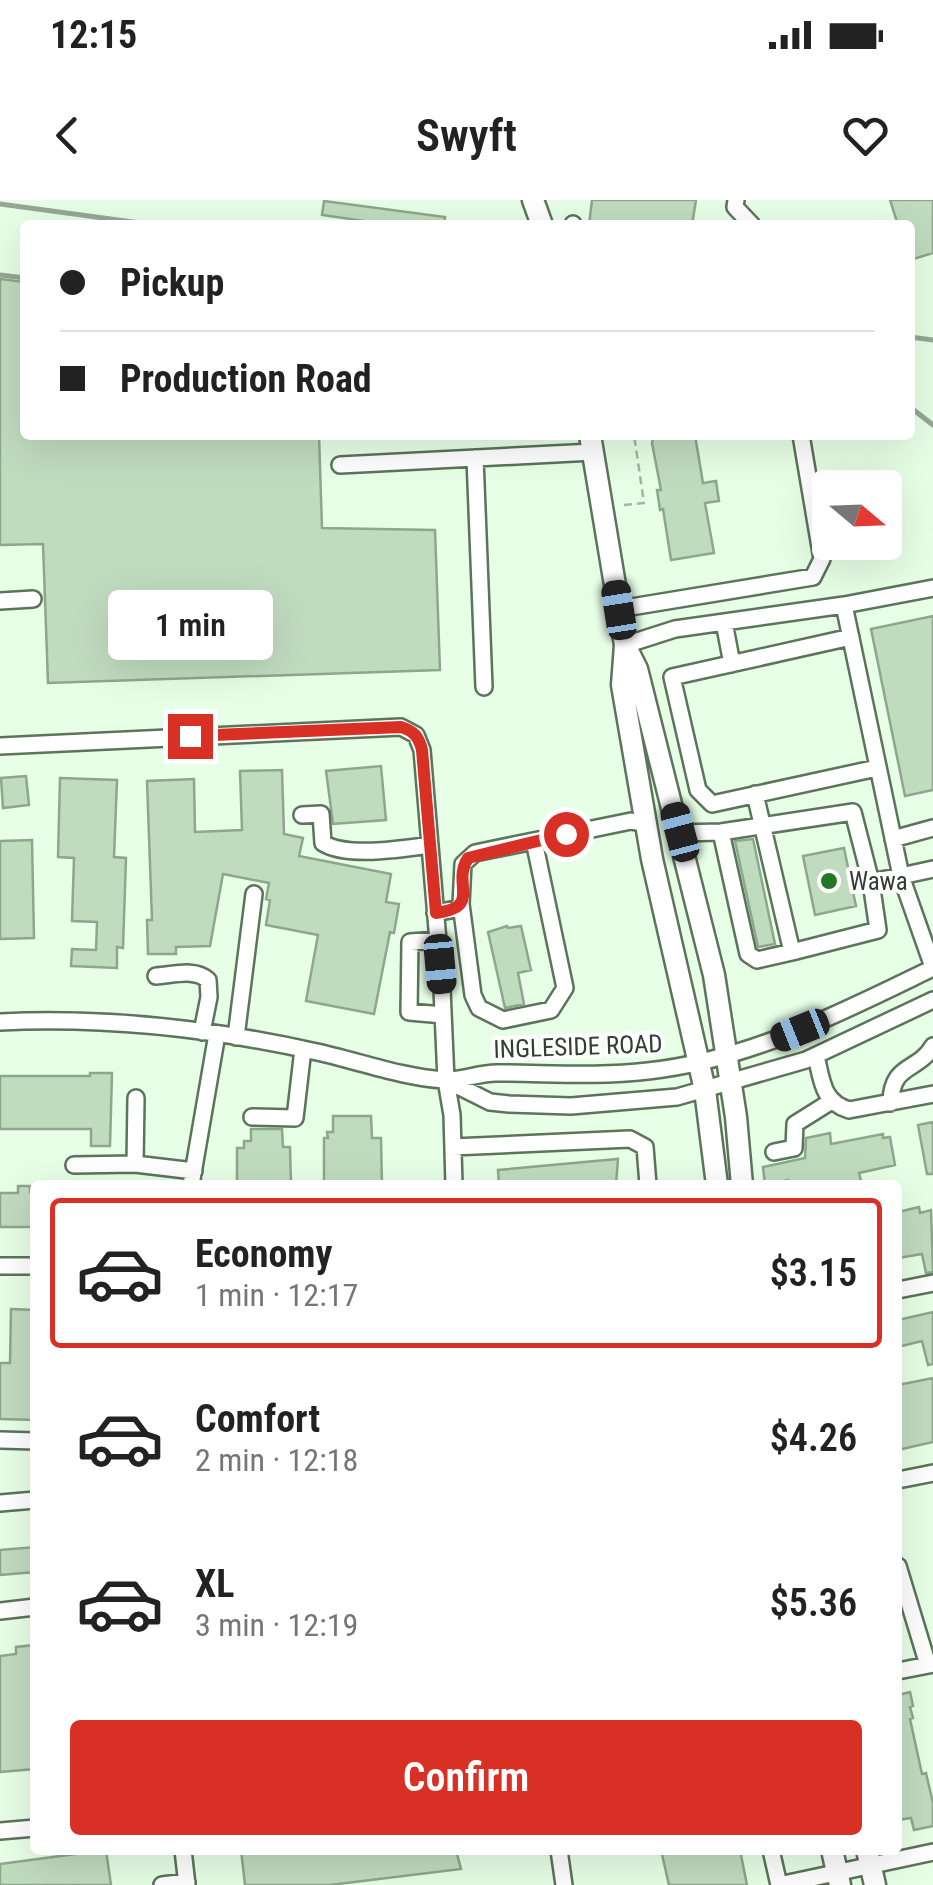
<!DOCTYPE html>
<html lang="en">
<head>
<meta charset="utf-8">
<style>
	body { margin:0; font-family:"Roboto Condensed",sans-serif; background:#f6f6f6; color:#222; height:100vh; display:flex; flex-direction:column; font-size:38px; white-space:nowrap }
	* { box-sizing:border-box; margin:0 }
	p { font-size:32px; color:#767676 }
	.icon { flex:none; width:55px; height:55px; fill:none; stroke:currentColor; stroke-width:2; stroke-linecap:round; stroke-linejoin:round }
	.map { position:relative; flex:1; overflow:hidden }
	.drawer { position:absolute; left:30px; top:980px; width:872px; height:675px; display:flex; flex-direction:column; background:#fff; border-radius:10px; box-shadow:0 10px 40px #0002 }
	.drawer>* { flex:none }
	.hud { position:absolute; left:20px; top:20px; width:895px; height:220px; border-radius:10px; box-shadow:0 10px 40px #0002; display:grid; align-content:center; height:220px; padding:0 40px; background:#fff }
	.needle { width:65px; rotate:109deg }
	.tools { position:absolute; left:812px; top:270px; display:grid; gap:20px }
	.tools a { display:grid; place-items:center; width:90px; height:90px; border-radius:10px; background:#fff; box-shadow:0 10px 40px #0002; font-size:50px }
	.end { position:absolute; width:45px; height:45px; margin:-22px; border:12px solid #d93025; background:#fff; box-shadow:0 0 0 5px #fff }
	.from { border-radius:50% }
	.bubble { position:absolute; height:70px; border-radius:10px; background:#fff; box-shadow:0 10px 40px #0002; font-size:32px; font-weight:600; line-height:70px; text-align:center }
	.car { position:absolute; width:30px; height:60px; margin:-30px -15px; border-radius:12px; box-shadow:0 0 8px 2px #0007; background:linear-gradient(#222 24%,#8ab4d8 0 40%,#222 0 76%,#8ab4d8 0 86%,#222 0) }
	.hud b { display:flex; align-items:center; gap:35px; height:95px; font-size:38px }
	.hud b+b { border-top:2px solid #e0e0e0 }
	.hud i { width:25px; height:25px; background:#222 }
	ul { padding:18px 0 0; list-style:none }
	li { display:flex; align-items:center; gap:30px; height:150px; margin:0 20px 15px; padding:0 20px; border:5px solid transparent; border-radius:10px }
	li div { flex:1 }
	li b { display:block; font-size:38px }
	li em { font-style:normal; font-weight:600 }
	li.active { border-color:#d93025 }
	li>.icon { width:90px; height:90px; stroke-width:1.5 }
	.primary-button { display:flex; gap:20px; margin-top:auto; padding:20px 40px }
	.primary-button a { flex:1; height:115px; border-radius:10px; background:#d93025; color:#fff; font-size:40px; font-weight:600; line-height:115px; text-align:center }
	.status { display:flex; justify-content:space-between; align-items:center; height:70px; padding:0 50px; background:#fff; direction:ltr }
	.status svg { height:28px; fill:currentColor }
	header { display:flex; justify-content:space-between; align-items:center; height:130px; padding:0 40px; background:#fff; font-size:45px; font-weight:600 }
	.map>svg:first-child { display:block }
	.building { fill:#c0dcbf; stroke:#8da78c; stroke-width:2.5 }
	.lines { fill:none; stroke-linecap:round; stroke-linejoin:round }
	.minor-casing { stroke:#5b745a; stroke-width:20 }
	.major-casing { stroke:#5b745a; stroke-width:25 }
	.path { stroke:#a3b5a2; stroke-width:2.5; stroke-dasharray:8 5; stroke-linecap:butt }
	.minor { stroke:#fff; stroke-width:15 }
	.major { stroke:#fff; stroke-width:20 }
	.rail { stroke:#96a895; stroke-width:5 }
	.route { stroke:#d93025; stroke-width:12 }
	.poi-dot { fill:#217825; stroke:#fff; stroke-width:4 }
	.labels { text-anchor:middle; stroke-width:8; stroke-linejoin:round; paint-order:stroke }
	.poi-label { font-size:25px; fill:#333e32; stroke:#fff; text-anchor:start }
	.street-label { font-size:25px; fill:#333e32; stroke:#fff }
</style>
</head>
<body>
<div class="status"><b>12:15</b><svg viewBox="0 0 49 12"><path d="M0 12V9h3v3zM5 12V6h3v6zM10 12V3h3v9zM15 12V0h3v12zM26 1h20v11H26zM47 4h2v5h-2z"/></svg></div>
<header><svg class="icon" aria-label="back" viewBox="0 0 24 24"><path d="M15 5l-7 7 7 7"/></svg>Swyft<svg class="icon" aria-label="heart" viewBox="0 0 24 24"><path d="M12 20l-8-8c-3-5 5-10 8-4 3-6 11-1 8 4z"/></svg></header>
<div class="map">
<svg width="933" height="1685" viewBox="0 0 933 1685">
	<rect width="100%" height="100%" fill="#e8ffe7"/>
	<path class="building" d="M592,0H696L692,25H589Z
		M890,0H933V53L910,60V25H898Z
		M324,1L445,17L444,25H392L322,15Z
		M0,79L25,82V235H319L322,328L435,330L440,470L48,483L43,344L0,345Z
		M680,235H695L703,283L716,281L719,301L705,303L714,353L671,360L663,309L660,310L657,290H661L652,243L653,239Z
		M933,416V590L905,596L871,429Z
		M381,566L386,620L333,624L326,571Z
		M282,570L284,634L303,638L299,656L391,674L386,702L399,704L394,733L390,732L374,814L306,801L318,735L266,725L270,700L266,699L269,683L223,674L210,746L176,747V754H148L147,720H152L147,581L194,579L195,632L242,630L240,571Z
		M26,576L29,605L3,608L1,578Z
		M60,578L117,580L114,657L126,658L123,748L117,747V768L71,766L72,749L96,750L97,722L72,721L74,658L58,657Z
		M753,639L775,744L758,747L735,641Z
		M32,640L34,738L0,739V641Z
		M844,648L856,706L815,715L803,656Z
		M507,726L508,728L521,726L531,770L518,773L524,804L505,808L488,732Z
		M90,873H112L110,946H91V929H0V876H90Z
		M333,916H371L372,938H381L382,985H324V938H328L327,932H333Z
		M933,922V974H927L918,925Z
		M251,929H282L283,947H290L291,985H237V948H244V941H251Z
		M830,933L831,944L883,934V938L890,937L895,965L859,973L862,985H788V980L765,985L763,967L805,958L806,938Z
		M618,959L616,985H499L498,970Z
		M18,986H30V992H35V1027H0V993H18Z
		M919,1007L920,1013L931,1010L933,1072L926,1073L922,1054L898,1058V1030L900,1029L898,1012Z
		M11,1109L35,1110V1220L0,1219V1163H10Z
		M933,1112V1164L928,1165L922,1141L898,1147V1120Z
		M933,1178V1242L898,1250V1185Z
		M35,1347V1372L0,1375V1350Z
		M35,1445V1569L0,1572V1456L16,1454V1447Z
		M910,1492L913,1506L910,1507L913,1518L910,1519L922,1574L926,1573L933,1603V1626L914,1630L911,1618L898,1620V1495Z
		M106,1650L111,1685H0V1664Z
		M241,1650H456L461,1669L330,1685H245Z
		M661,1650H740L747,1685H669Z"/>
	<g class="lines">
		<defs>
			<path id="minor" d="M736,0L735,7L752,25
				M573,24V25
				M475,258L484,487
				M340,265L593,252
				M0,401L33,399
				M844,405L933,388
				M619,409L813,377L822,359L801,235
				M724,422L732,464
				M851,437L672,477L698,590L712,604L877,568
				M625,445L675,429L844,405L901,676L933,669
				M0,546L401,527L416,535L422,550L442,789L446,880L452,915L454,985
				M755,594L792,752L878,730L871,682
				M302,615L321,614L323,643C347,658 402,649 430,645
				M721,632L748,754L757,760L792,752
				M679,633L721,632L853,612L871,682L901,676L933,767
				M893,639L933,628
				M461,704L473,795L479,808L503,820L551,810L565,788L534,641
				M435,713L456,709L461,704L463,664L475,653L631,621L647,624
				M438,740L410,742L409,812L443,815
				M156,776C173,775 195,768 208,780L209,797L202,832
				M0,822C106,817 214,829 317,852C358,861 401,877 444,880C461,881 479,873 496,873C548,873 597,877 648,871C750,860 842,812 933,768
				M236,837L254,694
				M816,856C822,880 822,902 849,910L933,894
				M446,880L490,902L509,904L571,906L677,897L806,860L933,800
				M136,898L135,964L194,971
				M891,903C891,863 918,872 933,846
				M252,917L295,918L303,849
				M453,947L630,939L645,947L648,985
				M774,952L794,948L795,924L830,902
				M74,965L135,964
				M191,985L217,834
				M0,1066H35
				M898,1090L933,1083
				M0,1240L35,1241
				M898,1280L933,1273
				M0,1303L35,1300
				M898,1366L928,1465
				M0,1411L35,1407
				M898,1471L933,1464
				M0,1631L35,1628
				M183,1650L187,1685
				M559,1650L564,1685
				M771,1650L779,1685
				M162,1685L187,1682
				M779,1685L933,1652"/>
			<path id="major" d="M533,0L542,25
				M590,235L625,445L622,485L652,659L705,890L717,985
				M626,447L637,469L714,775L736,917L742,985
				M832,1650L840,1685
				M867,1650L875,1685"/>
		</defs>
		<use href="#minor" class="minor-casing"/>
		<use href="#major" class="major-casing"/>
		<path class="path" d="M624,305L644,303L634,235"/>
		<use href="#minor" class="minor"/>
		<use href="#major" class="major"/>
		<path class="rail" d="M0,4L155,25
			M0,75L25,78
			M910,137L933,140
			M910,207L933,225"/>
	</g>
	<g class="lines">
		<path class="route" d="M190,536L401,527C414,531 419,537 422,550L436,713C483,707 451,684 468,658L566,634"/>
	</g>
	<circle class="poi-dot" cx="829" cy="681" r="10"/>
	<g class="labels">
		<g class="poi-label">
			<text x="849" y="690">Wawa</text>
		</g>
		<g class="street-label">
			<text transform="translate(578 846) rotate(-2)" y="9">INGLESIDE ROAD</text>
		</g>
	</g>
</svg>
<div class="tools">
<a><svg class="needle" viewBox="-14 -14 28 28"><path d="M0-13l5 13h-10z" fill="#e53935"/><path d="M0 13l5-13h-10z" fill="#767676"/></svg></a>
</div>
<i class="end from" style="left:566px;top:634px"></i>
<i class="end" style="left:190px;top:536px"></i>
<div class="bubble" style="left:108px;top:390px;width:165px">1 min</div>
<i class="car" style="left:619px;top:410px;rotate:351deg"></i>
<i class="car" style="left:680px;top:632px;rotate:345deg"></i>
<i class="car" style="left:440px;top:764px;rotate:175deg"></i>
<i class="car" style="left:800px;top:830px;rotate:248deg"></i>
<div class="hud">
<b><i class="from"></i>Pickup</b>
<b><i></i>Production Road</b>
</div>
<section class="drawer">
<ul>
<li class="active"><svg class="icon" aria-label="car" viewBox="0 0 24 24"><path d="M5 17H2v-5l4-1 3-4h7l3 4 3 1v5h-3M9 17h6M6 11h13"/><circle cx="7" cy="17" r="2"/><circle cx="17" cy="17" r="2"/></svg><div><b>Economy</b><p>1 min · 12:17</p></div><em>$3.15</em></li>
<li><svg class="icon" aria-label="car" viewBox="0 0 24 24"><path d="M5 17H2v-5l4-1 3-4h7l3 4 3 1v5h-3M9 17h6M6 11h13"/><circle cx="7" cy="17" r="2"/><circle cx="17" cy="17" r="2"/></svg><div><b>Comfort</b><p>2 min · 12:18</p></div><em>$4.26</em></li>
<li><svg class="icon" aria-label="car" viewBox="0 0 24 24"><path d="M5 17H2v-5l4-1 3-4h7l3 4 3 1v5h-3M9 17h6M6 11h13"/><circle cx="7" cy="17" r="2"/><circle cx="17" cy="17" r="2"/></svg><div><b>XL</b><p>3 min · 12:19</p></div><em>$5.36</em></li>
</ul>
<div class="primary-button"><a>Confirm</a></div>
</section>
</div>
</body>
</html>
